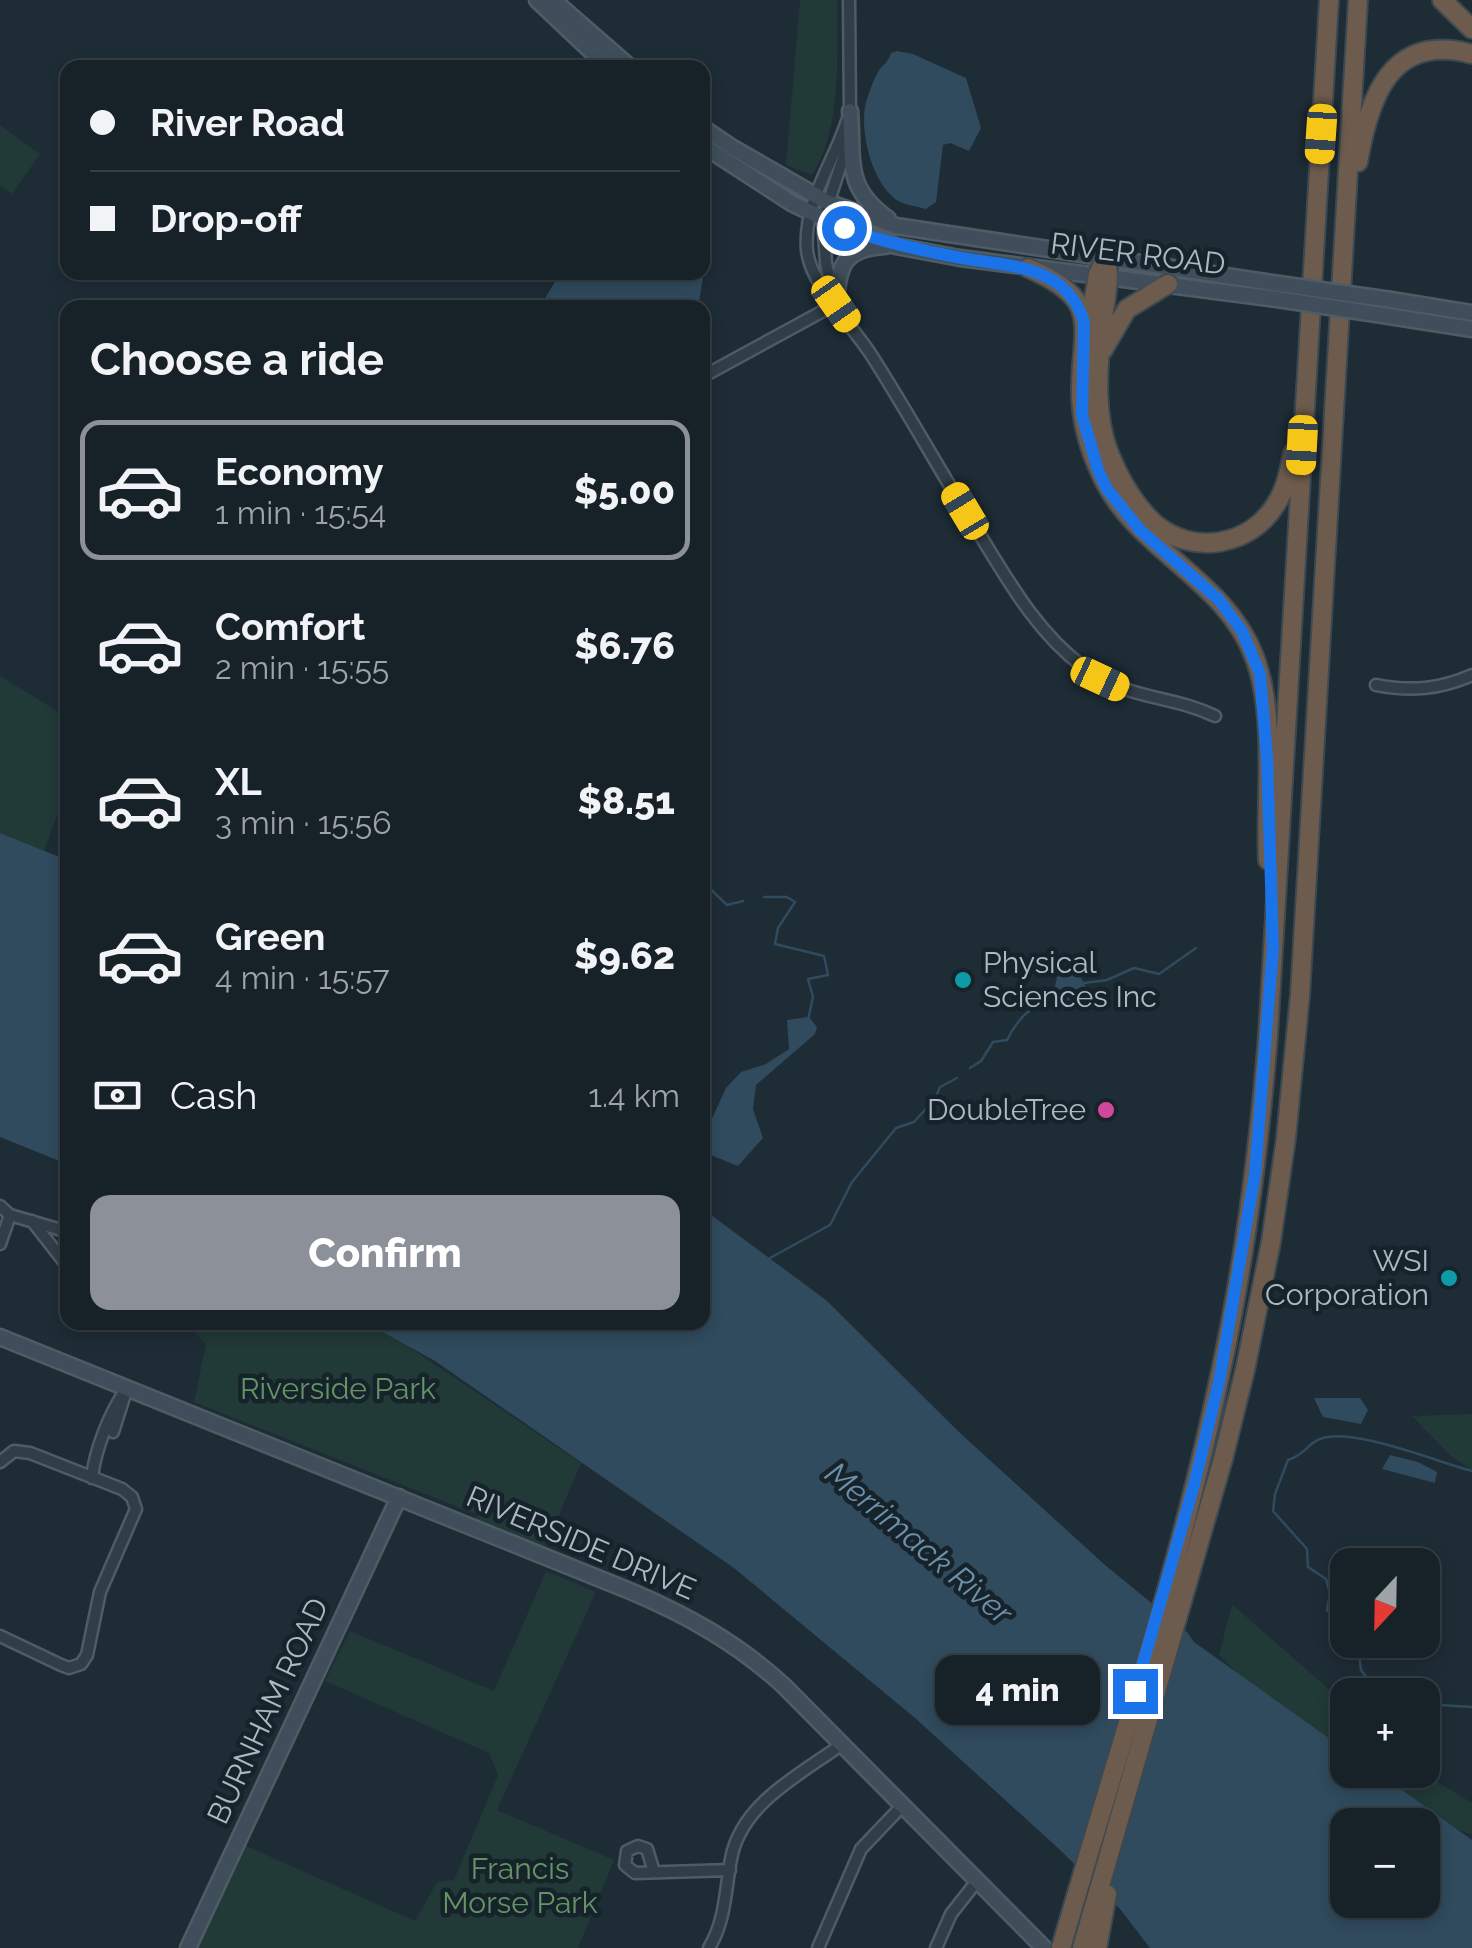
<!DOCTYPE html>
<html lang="en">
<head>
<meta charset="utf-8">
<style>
	body { margin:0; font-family:Raleway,sans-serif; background:#232e34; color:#f1f3f6; height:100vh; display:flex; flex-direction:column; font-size:38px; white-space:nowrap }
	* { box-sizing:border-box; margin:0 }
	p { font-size:32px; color:#9ea3a8 }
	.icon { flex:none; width:55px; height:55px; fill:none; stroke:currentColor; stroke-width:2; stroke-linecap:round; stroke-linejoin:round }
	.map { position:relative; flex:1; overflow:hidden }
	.side { position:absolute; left:60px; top:300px; width:650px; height:1030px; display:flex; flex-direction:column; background:#162128; border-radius:20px; box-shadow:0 5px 15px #0003,0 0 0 2px #353e45 }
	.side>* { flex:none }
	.banner { position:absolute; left:60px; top:60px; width:650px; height:220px; border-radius:20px; box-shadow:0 5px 15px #0003,0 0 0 2px #353e45; display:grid; align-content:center; height:220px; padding:0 30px; background:#162128 }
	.needle { width:65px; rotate:202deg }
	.fabs { position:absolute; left:1330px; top:1548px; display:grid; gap:20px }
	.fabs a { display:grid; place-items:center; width:110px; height:110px; border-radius:20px; background:#162128; box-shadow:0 5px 15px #0003,0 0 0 2px #353e45; font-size:50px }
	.end { position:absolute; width:45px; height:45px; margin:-22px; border:12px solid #1a73e8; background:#fff; box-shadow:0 0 0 5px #fff }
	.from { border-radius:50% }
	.bubble { position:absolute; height:70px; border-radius:20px; background:#162128; box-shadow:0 5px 15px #0003,0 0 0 2px #353e45; font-size:32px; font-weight:800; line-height:70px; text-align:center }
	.car { position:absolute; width:30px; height:60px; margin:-30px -15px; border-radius:12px; box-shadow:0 0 8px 2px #0007; background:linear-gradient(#f5c518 24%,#345 0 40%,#f5c518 0 76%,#345 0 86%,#f5c518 0) }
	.banner b { display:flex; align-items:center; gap:35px; height:95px; font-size:38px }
	.banner b+b { border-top:2px solid #353e45 }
	.banner i { width:25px; height:25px; background:#f1f3f6 }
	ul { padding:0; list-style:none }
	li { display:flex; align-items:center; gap:30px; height:140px; margin:0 20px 15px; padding:0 10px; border:5px solid transparent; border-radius:20px }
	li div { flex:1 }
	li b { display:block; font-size:38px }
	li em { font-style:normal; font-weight:800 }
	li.on { border-color:#8c9099 }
	li>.icon { width:90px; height:90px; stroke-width:1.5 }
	h2 { padding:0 30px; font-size:45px; line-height:120px }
	.pay { display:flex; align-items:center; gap:25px; height:110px; padding:0 30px; font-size:38px }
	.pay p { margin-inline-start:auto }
	.button { display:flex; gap:20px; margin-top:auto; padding:20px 30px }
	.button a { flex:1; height:115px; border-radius:20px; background:#8c9099; color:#fff; font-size:40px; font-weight:800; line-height:115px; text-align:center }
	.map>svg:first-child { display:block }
	.green { fill:#213937 }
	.water { fill:#304b5e; fill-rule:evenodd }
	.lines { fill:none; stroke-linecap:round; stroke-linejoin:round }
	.stream { stroke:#304b5e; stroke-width:2.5 }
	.street-casing { stroke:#4f5c65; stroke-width:15 }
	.secondary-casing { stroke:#4f5c65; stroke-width:19 }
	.highway-casing { stroke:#3c4951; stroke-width:22 }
	.street { stroke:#323e47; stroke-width:10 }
	.secondary { stroke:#3f4e5a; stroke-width:14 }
	.highway { stroke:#6d5c4e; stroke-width:18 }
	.secondary-bridge-casing { stroke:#4f5c65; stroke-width:19; stroke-linecap:butt }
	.secondary-bridge { stroke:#3f4e5a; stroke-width:14 }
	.route { stroke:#1a73e8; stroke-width:12 }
	.culture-dot { fill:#0f9aa8; stroke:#17232b; stroke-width:4 }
	.hotel-dot { fill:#d1479c; stroke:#17232b; stroke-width:4 }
	.labels { text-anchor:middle; stroke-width:9; stroke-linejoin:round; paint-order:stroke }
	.street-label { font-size:30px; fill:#abb9c4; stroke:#17232b }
	.poi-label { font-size:30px; fill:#abb9c4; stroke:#17232b; text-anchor:end }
	.park-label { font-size:30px; fill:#639466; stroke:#17232b }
	.water-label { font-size:32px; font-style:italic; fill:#6a90aa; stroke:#17232b }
</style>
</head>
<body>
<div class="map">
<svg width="1472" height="1948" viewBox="0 0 1472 1948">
	<rect width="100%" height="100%" fill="#1e2c36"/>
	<path class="green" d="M800,0H838C836,56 843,127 812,175L786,165Z
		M0,125L40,154L12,194L0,186Z
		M0,676L67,717V789L44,851L0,833Z
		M185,1323H366L409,1347L581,1463L545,1547L472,1519L478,1515L194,1402L206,1344Z
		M1472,1414V1470L1451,1456L1412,1416Z
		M546,1571L596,1592L497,1810L614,1860L578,1948H198L246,1846L415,1921L437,1882L454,1880L498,1775L489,1753L325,1681L350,1631L494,1691Z
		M1232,1604L1347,1705V1765L1311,1745L1219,1655Z
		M1356,1770H1418L1472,1803V1835L1421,1815Z"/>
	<path class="water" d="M897,51L913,54L966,78L981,128L969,151L950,143L943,145L936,202L926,209C916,206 903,205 895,199C871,180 859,130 866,102C869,93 873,80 878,72C883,64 888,63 891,53Z
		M703,259H706L699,302L695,307H540L560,273L702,272Z
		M0,833L67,860V1164L0,1137Z
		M1076,970L1089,991L1081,999L1056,1008L1052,1000L1057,977Z
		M809,1017L817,1027L815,1034L756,1085L753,1109L763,1138L738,1166L706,1153L709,1125L726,1088L741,1072L766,1064L789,1049L787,1020Z
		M703,1209L826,1300L960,1433L1105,1565L1187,1632L1194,1642L1347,1751L1348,1770H1374L1472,1840V1948H1150L1120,1909L1058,1848L915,1718L734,1568L435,1361L366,1323L702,1322ZM1348,1825H1422V1900H1348Z
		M1314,1398H1360L1368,1410L1361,1424L1323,1417Z
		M1390,1455L1418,1462L1437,1472L1435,1483L1382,1469Z"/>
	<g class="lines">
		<path class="stream" d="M702,881L727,905L743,901
			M764,897H787L795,902L778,928L775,944L824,956L828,975L808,979L813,997L808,1020
			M1084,983L1107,980L1134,968L1159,974L1196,948
			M970,1068L981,1061L993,1042L1007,1040C1017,1020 1030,1005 1052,1000
			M770,1258L830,1225L852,1182L896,1128L914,1122L935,1099L940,1087L957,1078
			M1348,1630L1327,1610L1330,1594L1326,1579L1308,1567L1307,1549L1273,1511L1275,1494L1288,1460C1306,1454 1308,1443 1320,1439C1350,1426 1437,1462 1472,1471
			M1357,1640L1361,1670L1380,1695
			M1422,1704L1472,1707"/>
		<defs>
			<path id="street" d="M849,0L850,114
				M847,121C833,164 803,203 807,250C810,284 851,324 870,353C908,412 942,475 980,535C1009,582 1037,632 1082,666C1128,701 1169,694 1215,716
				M833,294L826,263L823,219L847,146
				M702,377L836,304
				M1376,685C1411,692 1440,689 1472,675
				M0,1206L10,1215L0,1244
				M10,1215L68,1232
				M32,1221L68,1267
				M113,1432L126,1391
				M0,1462L14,1451L30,1453L122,1489L132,1497L136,1509L100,1592L87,1655L81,1664L69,1668L61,1665L0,1636
				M92,1478C95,1449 110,1412 127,1388
				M654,1872L647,1849L638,1846L627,1851L625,1865L635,1873L730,1870
				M709,1948C726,1919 725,1891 731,1859C741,1804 799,1775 841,1745
				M818,1948L861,1849L902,1806
				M936,1948L951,1914L977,1881"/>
			<path id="secondary" d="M537,0L609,68
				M553,0L631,68
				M850,111C854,161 843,186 888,219
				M702,127L733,148L827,202L896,226L1279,284
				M702,145L793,204L844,228L896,246L960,258L1277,299
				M1391,300L1472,313
				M836,304C838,267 843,248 885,246
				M1389,316L1472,329
				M0,1337L630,1591C687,1615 737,1643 783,1685L1044,1948
				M188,1948L399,1497"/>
			<path id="highway" d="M1442,0L1472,29
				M1358,162C1369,97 1391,32 1472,54
				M1106,256C1111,283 1104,305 1101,332C1098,372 1094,414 1109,453C1120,480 1134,505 1155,524C1193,556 1251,546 1276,504C1286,489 1289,471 1293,453
				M1028,268C1104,301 1081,325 1081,391C1081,419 1088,446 1100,472C1133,549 1224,577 1254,656C1277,715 1265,797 1268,860
				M1089,327L1098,275L1106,256
				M1103,350L1127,309L1168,284
				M1061,1948C1115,1760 1179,1571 1219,1380C1244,1266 1259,1151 1268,1035L1329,0
				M1082,1948L1223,1459L1245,1370L1271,1242L1286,1138L1300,995L1358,0
				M1097,1948L1107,1894"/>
		</defs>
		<use href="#street" class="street-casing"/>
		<use href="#secondary" class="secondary-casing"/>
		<use href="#highway" class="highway-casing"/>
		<use href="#street" class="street"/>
		<use href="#secondary" class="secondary"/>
		<use href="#highway" class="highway"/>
		<defs>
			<path id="secondary-bridge" d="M1279,284L1391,300
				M1277,299L1389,316"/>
		</defs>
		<use href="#secondary-bridge" class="secondary-bridge-casing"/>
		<use href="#secondary-bridge" class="secondary-bridge"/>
	</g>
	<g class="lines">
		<path class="route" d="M844,228C881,241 918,250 956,257C1007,267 1066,263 1084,322L1082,415L1098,470L1107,489L1140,530L1219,600L1242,631L1260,674L1267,757L1273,948L1255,1174L1219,1382L1194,1485L1135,1691"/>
	</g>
	<g class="culture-dot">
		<circle cx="963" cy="980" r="10"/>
		<circle cx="1449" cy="1278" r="10"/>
	</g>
	<circle class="hotel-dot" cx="1106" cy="1110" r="10"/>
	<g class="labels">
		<g class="street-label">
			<text transform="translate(1138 254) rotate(7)" y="10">RIVER ROAD</text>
			<text transform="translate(581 1543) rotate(23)" y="10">RIVERSIDE DRIVE</text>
			<text transform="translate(268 1711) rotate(-65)" y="10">BURNHAM ROAD</text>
		</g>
		<g class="poi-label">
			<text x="983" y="973" text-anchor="start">Physical<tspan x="983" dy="34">Sciences Inc</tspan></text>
			<text x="1086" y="1120">DoubleTree</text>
			<text x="1429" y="1271">WSI<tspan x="1429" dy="34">Corporation</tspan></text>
		</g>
		<g class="park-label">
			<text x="338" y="1399">Riverside Park</text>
			<text x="520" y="1879">Francis<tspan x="520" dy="34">Morse Park</tspan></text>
		</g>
		<g class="water-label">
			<text transform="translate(919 1543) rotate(40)" y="11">Merrimack River</text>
		</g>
	</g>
</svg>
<div class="fabs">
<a><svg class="needle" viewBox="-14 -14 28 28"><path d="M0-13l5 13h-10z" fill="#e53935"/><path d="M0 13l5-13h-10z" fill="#9ea3a8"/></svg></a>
<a>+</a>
<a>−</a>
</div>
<i class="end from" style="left:844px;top:228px"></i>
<i class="end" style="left:1135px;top:1691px"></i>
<div class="bubble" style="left:935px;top:1655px;width:165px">4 min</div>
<i class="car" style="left:1321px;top:134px;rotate:184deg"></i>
<i class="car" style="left:836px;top:304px;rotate:145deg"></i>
<i class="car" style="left:1302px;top:445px;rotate:183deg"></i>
<i class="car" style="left:965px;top:511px;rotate:329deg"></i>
<i class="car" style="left:1100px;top:679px;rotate:115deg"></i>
<div class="banner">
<b><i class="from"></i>River Road</b>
<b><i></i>Drop-off</b>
</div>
<section class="side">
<h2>Choose a ride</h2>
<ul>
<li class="on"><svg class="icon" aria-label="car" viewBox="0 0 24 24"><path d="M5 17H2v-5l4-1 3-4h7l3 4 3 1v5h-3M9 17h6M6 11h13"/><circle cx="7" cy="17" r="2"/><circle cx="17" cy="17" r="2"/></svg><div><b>Economy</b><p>1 min · 15:54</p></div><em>$5.00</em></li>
<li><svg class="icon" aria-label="car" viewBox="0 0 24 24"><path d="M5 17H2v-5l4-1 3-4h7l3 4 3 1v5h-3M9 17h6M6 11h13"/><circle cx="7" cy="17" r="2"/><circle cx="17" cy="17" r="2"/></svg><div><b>Comfort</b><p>2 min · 15:55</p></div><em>$6.76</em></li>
<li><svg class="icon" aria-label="car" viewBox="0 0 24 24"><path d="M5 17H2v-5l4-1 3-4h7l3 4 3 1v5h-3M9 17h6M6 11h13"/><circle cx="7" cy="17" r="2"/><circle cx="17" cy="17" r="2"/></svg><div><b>XL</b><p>3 min · 15:56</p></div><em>$8.51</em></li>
<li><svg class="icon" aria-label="car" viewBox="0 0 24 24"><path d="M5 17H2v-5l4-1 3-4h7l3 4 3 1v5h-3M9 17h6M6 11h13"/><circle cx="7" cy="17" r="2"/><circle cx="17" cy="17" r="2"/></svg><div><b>Green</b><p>4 min · 15:57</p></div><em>$9.62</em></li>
</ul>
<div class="pay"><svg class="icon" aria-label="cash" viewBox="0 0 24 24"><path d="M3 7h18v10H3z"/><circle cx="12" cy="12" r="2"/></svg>Cash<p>1.4 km</p></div>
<div class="button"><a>Confirm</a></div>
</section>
</div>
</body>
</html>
